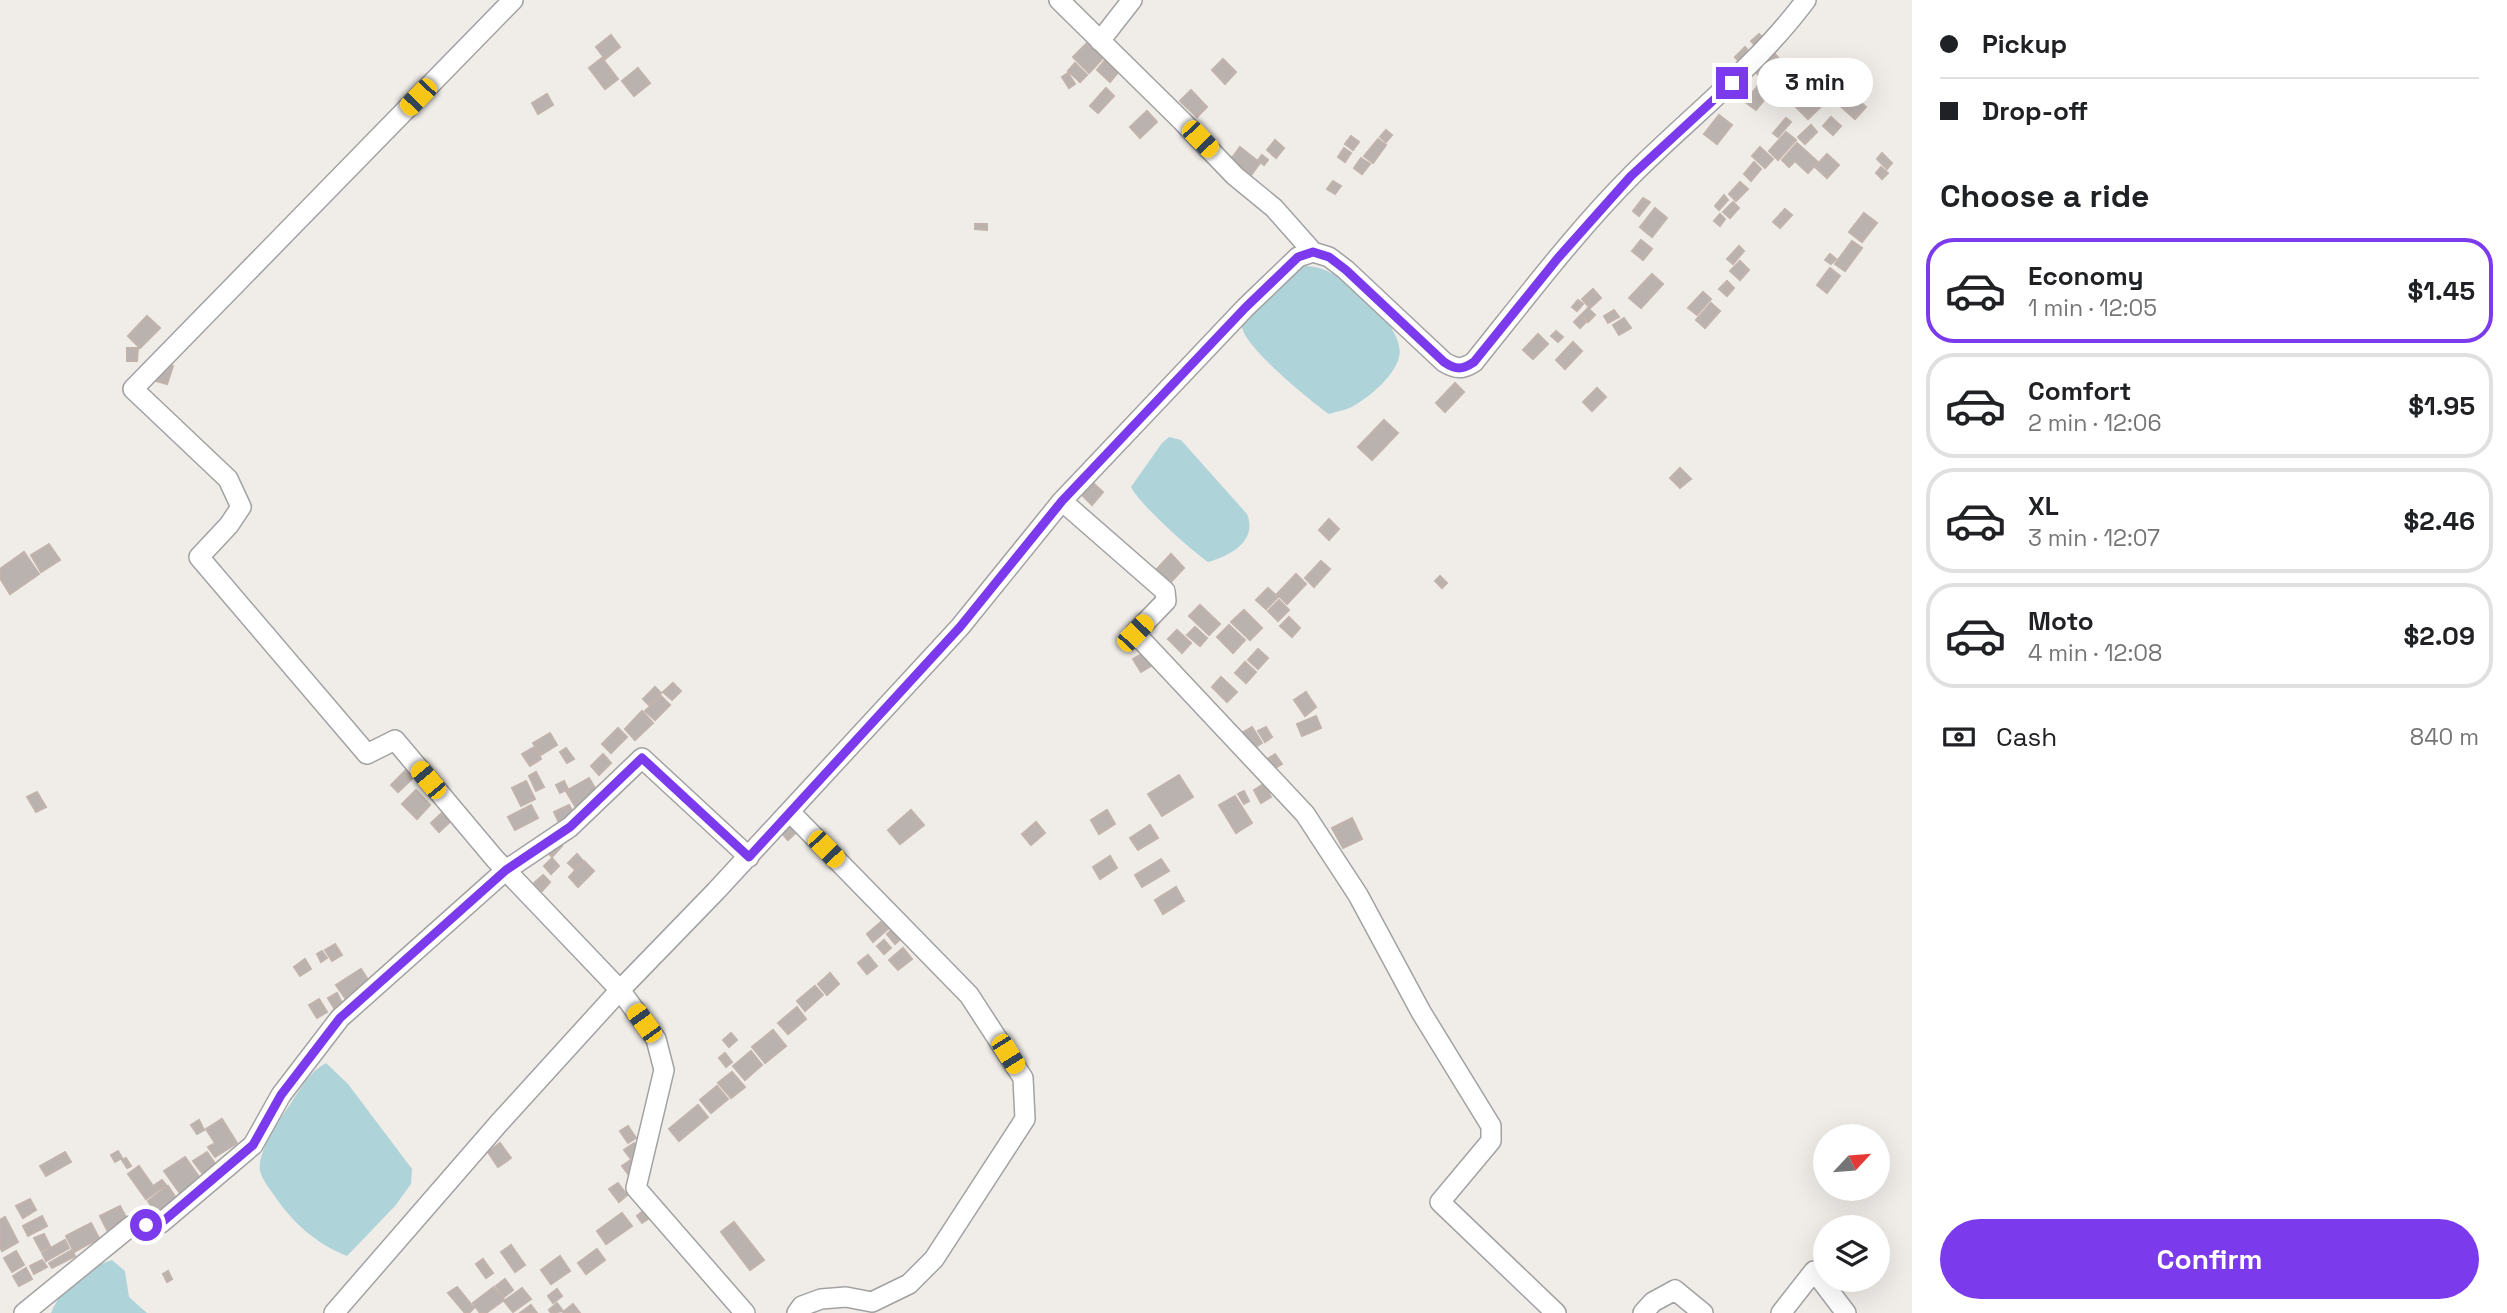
<!DOCTYPE html>
<html lang="en">
<head>
<meta charset="utf-8">
<style>
	body { margin:0; font-family:"Space Grotesk",sans-serif; background:#f6f6f6; color:#202124; height:100vh; display:flex; flex-direction:column; font-size:26px; white-space:nowrap }
	* { box-sizing:border-box; margin:0 }
	p { font-size:23px; color:#757577 }
	.icon { flex:none; width:38px; height:38px; fill:none; stroke:currentColor; stroke-width:2; stroke-linecap:round; stroke-linejoin:round }
	.map { position:relative; flex:1; overflow:hidden }
	.details { display:flex; flex-direction:column; background:#fff; width:595px }
	.details>* { flex:none }
	.guide { display:grid; align-content:center; height:154px; padding:0 28px; background:#fff }
	.needle { width:46px; rotate:64deg }
	.fabs { position:absolute; left:1813px; top:1124px; display:grid; gap:14px }
	.fabs a { display:grid; place-items:center; width:77px; height:77px; border-radius:50%; background:#fff; box-shadow:0 7px 28px #0002; font-size:35px }
	.end { position:absolute; width:32px; height:32px; margin:-16px; border:9px solid #7c3aed; background:#fff; box-shadow:0 0 0 4px #fff }
	.from { border-radius:50% }
	.bubble { position:absolute; height:49px; border-radius:24px; background:#fff; box-shadow:0 7px 28px #0002; font-size:23px; font-weight:700; line-height:49px; text-align:center }
	.car { position:absolute; width:21px; height:42px; margin:-21px -10px; border-radius:9px; box-shadow:0 0 5px 2px #0007; background:linear-gradient(#f5c518 24%,#345 0 40%,#f5c518 0 76%,#345 0 86%,#f5c518 0) }
	.guide b { display:flex; align-items:center; gap:24px; height:66px; font-size:26px }
	.guide b+b { border-top:2px solid #e0e0e0 }
	.guide i { width:18px; height:18px; background:#202124 }
	ul { padding:0; list-style:none }
	li { display:flex; align-items:center; gap:21px; height:105px; margin:0 14px 10px; padding:0 14px; border:4px solid #e0e0e0; border-radius:28px }
	li div { flex:1 }
	li b { display:block; font-size:26px }
	li em { font-style:normal; font-weight:700 }
	li.selected { border-color:#7c3aed }
	li>.icon { width:63px; height:63px; stroke-width:1.5 }
	h2 { padding:0 28px; font-size:32px; line-height:84px }
	.pay { display:flex; align-items:center; gap:18px; height:77px; padding:0 28px; font-size:26px }
	.pay p { margin-inline-start:auto }
	.cta { display:flex; gap:14px; margin-top:auto; padding:14px 28px }
	.cta a { flex:1; height:80px; border-radius:42px; background:#7c3aed; color:#fff; font-size:28px; font-weight:700; line-height:80px; text-align:center }
	main { display:flex; flex:1; min-height:0 }
	.map>svg:first-child { display:block }
	.water { fill:#aed3d9 }
	.building { fill:#bab2ae; stroke:#c1b3ac; stroke-width:2 }
	.lines { fill:none; stroke-linecap:round; stroke-linejoin:round }
	.street-casing { stroke:#a2a2a2; stroke-width:22 }
	.street { stroke:#fff; stroke-width:19 }
	.route { stroke:#7c3aed; stroke-width:9 }
</style>
</head>
<body>
<main>
<div class="map">
<svg width="1912" height="1313" viewBox="0 0 1912 1313">
	<rect width="100%" height="100%" fill="#f0ede9"/>
	<path class="water" d="M1298,266C1307,266 1316,266 1325,270C1349,280 1407,328 1399,357C1395,375 1371,396 1355,405C1348,410 1338,411 1329,414C1313,403 1240,344 1242,325C1244,306 1284,278 1298,266Z
		M1169,437L1181,440L1247,514C1258,541 1230,556 1208,562C1191,550 1140,505 1131,487L1162,443Z
		M326,1063L348,1084L412,1169L411,1184L395,1206L347,1256C315,1243 293,1223 274,1195C269,1188 262,1179 260,1171C257,1151 280,1119 291,1103C301,1088 309,1072 326,1063Z
		M112,1260L125,1271L129,1297L147,1313H51C61,1288 87,1267 112,1260Z"/>
	<path class="building" d="M1759,34L1766,41L1758,49L1751,41Z
		M611,35L620,47L605,59L596,47Z
		M1088,42L1104,57L1089,73L1073,57Z
		M1745,47L1750,53L1740,63L1735,57Z
		M1775,54L1782,62L1774,70L1766,62Z
		M602,58L618,79L605,89L589,68Z
		M1106,59L1119,71L1110,82L1097,70Z
		M1223,59L1236,72L1225,84L1212,70Z
		M1764,62L1771,69L1761,78L1755,71Z
		M1075,63L1087,75L1080,82L1068,71Z
		M638,68L650,83L634,96L622,81Z
		M1068,73L1075,84L1069,88L1062,77Z
		M1763,79L1774,88L1756,110L1745,102Z
		M1817,83L1831,97L1808,119L1794,105Z
		M1106,88L1114,96L1098,113L1090,106Z
		M1191,90L1207,107L1197,117L1180,101Z
		M1848,91L1866,107L1855,119L1837,103Z
		M547,94L553,105L538,114L532,103Z
		M1147,111L1157,122L1140,138L1130,127Z
		M1719,115L1732,125L1717,144L1704,134Z
		M1831,117L1841,126L1833,135L1823,126Z
		M1786,118L1791,122L1778,137L1773,133Z
		M1811,125L1817,132L1805,144L1798,137Z
		M1386,130L1392,135L1386,142L1380,137Z
		M1786,132L1796,140L1778,160L1769,151Z
		M1351,136L1359,142L1353,150L1345,144Z
		M1378,139L1386,145L1373,163L1364,156Z
		M1275,140L1284,148L1276,158L1267,150Z
		M1797,143L1818,162L1808,173L1795,161L1789,167L1782,160Z
		M1240,147L1260,163L1249,178L1229,162Z
		M1760,147L1773,159L1765,168L1752,156Z
		M1344,148L1351,153L1345,162L1338,157Z
		M1882,153L1892,163L1887,169L1877,159Z
		M1827,154L1839,165L1827,178L1815,167Z
		M1262,155L1268,160L1264,165L1258,160Z
		M1361,158L1370,164L1362,174L1354,168Z
		M1754,162L1761,169L1751,181L1744,174Z
		M1881,167L1888,173L1882,179L1876,173Z
		M1333,181L1341,186L1335,194L1327,189Z
		M1740,182L1748,189L1736,201L1729,194Z
		M1724,195L1728,200L1719,210L1715,206Z
		M1643,198L1650,202L1639,216L1633,211Z
		M1733,202L1739,208L1730,218L1723,212Z
		M1655,208L1667,218L1652,237L1640,227Z
		M1785,209L1792,215L1780,228L1773,222Z
		M1864,213L1877,223L1862,242L1849,232Z
		M1720,214L1725,219L1720,226L1714,221Z
		M975,224H987V230L975,229Z
		M1641,240L1652,249L1643,260L1632,251Z
		M1852,241L1862,248L1845,271L1835,264Z
		M1739,246L1744,251L1733,264L1727,259Z
		M1830,254L1836,259L1831,264L1825,260Z
		M1740,261L1749,270L1740,280L1730,271Z
		M1830,268L1840,276L1827,293L1817,285Z
		M1652,274L1663,284L1641,308L1629,298Z
		M1727,281L1734,288L1727,296L1719,289Z
		M1593,289L1601,298L1590,308L1582,299Z
		M1703,292L1711,299L1697,315L1688,308Z
		M1578,300L1583,304L1577,311L1572,307Z
		M1711,303L1720,311L1705,328L1696,320Z
		M1588,308L1595,315L1588,322L1581,315Z
		M1614,310L1619,317L1608,323L1604,316Z
		M147,316L160,328L140,348L128,336Z
		M1580,316L1586,322L1580,328L1574,322Z
		M1624,318L1631,328L1619,335L1613,325Z
		M1556,331L1563,337L1558,342L1551,336Z
		M1538,334L1548,344L1533,359L1523,350Z
		M1573,342L1582,351L1565,369L1556,360Z
		M127,348H138L137,361H127Z
		M162,362L173,366L167,384L156,381Z
		M1455,383L1464,392L1445,412L1436,403Z
		M1597,388L1606,397L1592,411L1583,402Z
		M1384,420L1398,433L1372,460L1358,447Z
		M1680,468L1691,479L1680,488L1670,478Z
		M1092,482L1103,492L1092,505L1081,494Z
		M1329,519L1339,529L1329,540L1319,530Z
		M49,544L60,560L41,572L31,555Z
		M24,552L39,574L10,594L0,578V569Z
		M1171,554L1184,568L1168,585L1154,572Z
		M1321,561L1330,569L1314,587L1305,578Z
		M1296,574L1306,584L1287,604L1277,594Z
		M1440,576L1447,583L1442,588L1435,581Z
		M1268,588L1278,597L1266,609L1256,600Z
		M1279,600L1289,610L1278,621L1268,611Z
		M1200,605L1220,624L1209,635L1189,616Z
		M1244,610L1262,628L1250,640L1231,622Z
		M1289,617L1300,628L1292,637L1280,626Z
		M1229,625L1245,640L1233,653L1217,637Z
		M1195,627L1207,638L1200,646L1187,635Z
		M1177,630L1191,643L1182,653L1168,639Z
		M1258,649L1268,658L1258,669L1248,660Z
		M1148,650L1156,663L1141,672L1133,659Z
		M1245,662L1256,672L1246,683L1235,673Z
		M1221,677L1237,692L1227,702L1212,687Z
		M673,683L681,691L672,700L663,692Z
		M655,687L661,693L649,705L643,699Z
		M1306,692L1316,707L1305,716L1294,700Z
		M661,696L670,705L655,720L645,711Z
		M642,711L653,723L635,740L625,729Z
		M1316,716L1321,728L1302,736L1297,724Z
		M1252,727L1262,743L1249,751L1240,734Z
		M1266,727L1272,737L1265,742L1258,731Z
		M618,728L627,737L611,753L602,744Z
		M550,733L557,745L541,755L533,743Z
		M534,747L541,759L530,766L522,754Z
		M566,748L574,759L567,763L560,752Z
		M603,754L611,763L599,775L591,766Z
		M1275,754L1282,764L1272,770L1266,760Z
		M406,770L413,778L398,792L391,785Z
		M536,772L544,787L536,791L529,776Z
		M1179,775L1193,797L1162,816L1148,794Z
		M589,778L599,795L576,808L566,791Z
		M526,781L535,799L521,806L512,788Z
		M564,781L568,789L560,793L556,785Z
		M1264,784L1271,797L1261,803L1254,790Z
		M416,790L430,805L417,819L402,804Z
		M1244,791L1249,801L1244,804L1238,794Z
		M37,792L46,807L36,812L27,797Z
		M1235,796L1252,823L1236,833L1219,805Z
		M531,805L538,818L515,830L508,817Z
		M569,805L576,817L560,825L554,812Z
		M911,810L924,825L900,844L888,830Z
		M1107,810L1115,824L1099,834L1091,820Z
		M443,812L451,821L439,832L431,823Z
		M1352,818L1362,839L1343,848L1332,828Z
		M794,819L801,828L788,840L780,831Z
		M1036,822L1045,833L1031,845L1022,834Z
		M1150,825L1158,838L1138,850L1130,838Z
		M560,843L562,846L552,857L549,854Z
		M577,854L583,861L574,869L568,863Z
		M1110,856L1117,868L1100,879L1093,867Z
		M552,858L559,866L551,874L544,866Z
		M1161,859L1169,871L1142,887L1135,875Z
		M584,861L594,871L578,887L569,877Z
		M543,875L550,882L542,891L534,883Z
		M1176,887L1184,901L1163,914L1155,900Z
		M882,921L889,928L873,942L867,934Z
		M896,926L904,936L895,944L887,934Z
		M884,940L891,948L884,954L877,946Z
		M335,944L342,955L332,961L325,950Z
		M903,948L912,959L898,970L889,960Z
		M322,951L327,958L321,962L317,954Z
		M868,955L877,966L867,974L858,963Z
		M305,959L311,969L300,976L294,967Z
		M361,969L370,983L345,998L336,985Z
		M830,973L839,984L827,995L818,984Z
		M815,986L823,995L805,1011L797,1001Z
		M337,993L342,1003L334,1008L328,998Z
		M319,999L327,1012L317,1018L309,1005Z
		M797,1007L806,1019L788,1034L778,1023Z
		M773,1030L786,1046L765,1063L752,1047Z
		M731,1033L737,1040L729,1047L723,1040Z
		M751,1051L762,1065L745,1080L733,1066Z
		M725,1053L732,1062L726,1067L719,1058Z
		M732,1072L745,1087L731,1098L718,1083Z
		M717,1086L728,1099L711,1113L700,1100Z
		M698,1105L708,1117L679,1141L669,1129Z
		M222,1119L237,1143L215,1157L208,1147L215,1143L206,1129Z
		M199,1120L204,1130L197,1134L191,1125Z
		M628,1126L636,1138L628,1143L620,1131Z
		M500,1143L511,1158L498,1167L488,1152Z
		M634,1143L640,1151L630,1158L624,1150Z
		M118,1151L122,1158L115,1162L111,1155Z
		M65,1152L71,1162L46,1176L40,1166Z
		M207,1152L218,1168L205,1177L193,1161Z
		M185,1157L205,1185L184,1199L164,1171Z
		M635,1157L641,1165L628,1174L622,1166Z
		M126,1158L131,1166L127,1168L122,1160Z
		M139,1166L153,1186L162,1180L166,1185L146,1199L128,1174Z
		M618,1183L627,1195L619,1202L609,1189Z
		M168,1186L178,1201L157,1215L148,1201Z
		M30,1199L36,1210L23,1218L16,1206Z
		M120,1206L127,1219L107,1230L100,1216Z
		M643,1211L648,1219L642,1223L637,1216Z
		M622,1213L632,1226L606,1244L597,1231Z
		M42,1216L47,1226L28,1236L23,1226Z
		M5,1217L18,1242L2,1251L0,1247V1220Z
		M734,1222L764,1260L750,1270L721,1232Z
		M91,1223L99,1238L74,1252L66,1236Z
		M44,1234L50,1246L41,1251L34,1238Z
		M65,1240L69,1248L46,1261L42,1253Z
		M511,1245L525,1265L515,1272L501,1252Z
		M597,1249L605,1260L586,1274L578,1263Z
		M72,1250L75,1256L52,1268L49,1263Z
		M16,1251L24,1265L12,1272L4,1258Z
		M560,1256L570,1271L551,1284L541,1270Z
		M483,1259L493,1273L486,1278L476,1264Z
		M42,1260L47,1267L34,1274L30,1266Z
		M26,1268L32,1279L19,1286L13,1276Z
		M168,1271L172,1279L167,1282L163,1274Z
		M505,1279L513,1290L504,1297L496,1286Z
		M457,1287L474,1308L469,1313H465L448,1293Z
		M494,1287L504,1300L486,1313H480L473,1303Z
		M522,1288L531,1299L513,1312L504,1301Z
		M557,1289L562,1296L553,1303L548,1296Z
		M557,1303L563,1311L551,1313L549,1310Z
		M573,1304L580,1313H564L563,1312Z
		M531,1305L537,1313H520Z"/>
	<g class="lines">
		<defs>
			<path id="street" d="M513,0L133,389L228,479L241,507L229,525L199,557L367,754L395,740L495,859L620,990L656,1039L664,1070L636,1188L745,1313
				M1059,0L1182,121L1235,176L1274,208L1313,252
				M1100,41L1132,0
				M1062,501L1165,591L1166,601L1135,633L1305,814L1358,895L1421,1012L1491,1126V1141L1440,1202L1556,1313
				M790,812L969,995L1023,1078L1025,1119L934,1259L909,1284L872,1302L846,1297L821,1299L802,1306L797,1313
				M24,1313L131,1226L161,1223L253,1145L281,1095L340,1018L506,870L570,827L642,758L749,857
				M334,1313L499,1123L620,990L716,891L960,627L1062,501L1245,308L1298,257L1313,252L1329,257L1346,270L1444,362C1456,369 1462,370 1474,362C1525,299 1575,232 1633,174C1691,116 1756,67 1806,0
				M1643,1313L1653,1302L1675,1290L1703,1313
				M1781,1313L1814,1271L1846,1313"/>
		</defs>
		<use href="#street" class="street-casing"/>
		<use href="#street" class="street"/>
	</g>
	<g class="lines">
		<path class="route" d="M146,1225L161,1223L253,1145L281,1095L340,1018L506,870L570,827L642,758L749,857L960,627L1062,501L1245,308L1298,257L1313,252L1329,257L1346,270L1444,362C1456,370 1462,370 1474,362L1558,258L1631,176L1732,83"/>
	</g>
</svg>
<div class="fabs">
<a><svg class="needle" viewBox="-14 -14 28 28"><path d="M0-13l5 13h-10z" fill="#e53935"/><path d="M0 13l5-13h-10z" fill="#757577"/></svg></a>
<a><svg class="icon" aria-label="layers" viewBox="0 0 24 24"><path d="M12 4l9 5-9 5-9-5zM3 14l9 5 9-5"/></svg></a>
</div>
<i class="end from" style="left:146px;top:1225px"></i>
<i class="end" style="left:1732px;top:83px"></i>
<div class="bubble" style="left:1757px;top:58px;width:116px">3 min</div>
<i class="car" style="left:418px;top:97px;rotate:224deg"></i>
<i class="car" style="left:1200px;top:139px;rotate:136deg"></i>
<i class="car" style="left:1135px;top:633px;rotate:44deg"></i>
<i class="car" style="left:428px;top:780px;rotate:320deg"></i>
<i class="car" style="left:826px;top:849px;rotate:136deg"></i>
<i class="car" style="left:644px;top:1023px;rotate:324deg"></i>
<i class="car" style="left:1008px;top:1054px;rotate:148deg"></i>
</div>
<section class="details">
<div class="guide">
<b><i class="from"></i>Pickup</b>
<b><i></i>Drop-off</b>
</div>
<h2>Choose a ride</h2>
<ul>
<li class="selected"><svg class="icon" aria-label="car" viewBox="0 0 24 24"><path d="M5 17H2v-5l4-1 3-4h7l3 4 3 1v5h-3M9 17h6M6 11h13"/><circle cx="7" cy="17" r="2"/><circle cx="17" cy="17" r="2"/></svg><div><b>Economy</b><p>1 min · 12:05</p></div><em>$1.45</em></li>
<li><svg class="icon" aria-label="car" viewBox="0 0 24 24"><path d="M5 17H2v-5l4-1 3-4h7l3 4 3 1v5h-3M9 17h6M6 11h13"/><circle cx="7" cy="17" r="2"/><circle cx="17" cy="17" r="2"/></svg><div><b>Comfort</b><p>2 min · 12:06</p></div><em>$1.95</em></li>
<li><svg class="icon" aria-label="car" viewBox="0 0 24 24"><path d="M5 17H2v-5l4-1 3-4h7l3 4 3 1v5h-3M9 17h6M6 11h13"/><circle cx="7" cy="17" r="2"/><circle cx="17" cy="17" r="2"/></svg><div><b>XL</b><p>3 min · 12:07</p></div><em>$2.46</em></li>
<li><svg class="icon" aria-label="car" viewBox="0 0 24 24"><path d="M5 17H2v-5l4-1 3-4h7l3 4 3 1v5h-3M9 17h6M6 11h13"/><circle cx="7" cy="17" r="2"/><circle cx="17" cy="17" r="2"/></svg><div><b>Moto</b><p>4 min · 12:08</p></div><em>$2.09</em></li>
</ul>
<div class="pay"><svg class="icon" aria-label="cash" viewBox="0 0 24 24"><path d="M3 7h18v10H3z"/><circle cx="12" cy="12" r="2"/></svg>Cash<p>840 m</p></div>
<div class="cta"><a>Confirm</a></div>
</section>
</main>
</body>
</html>
